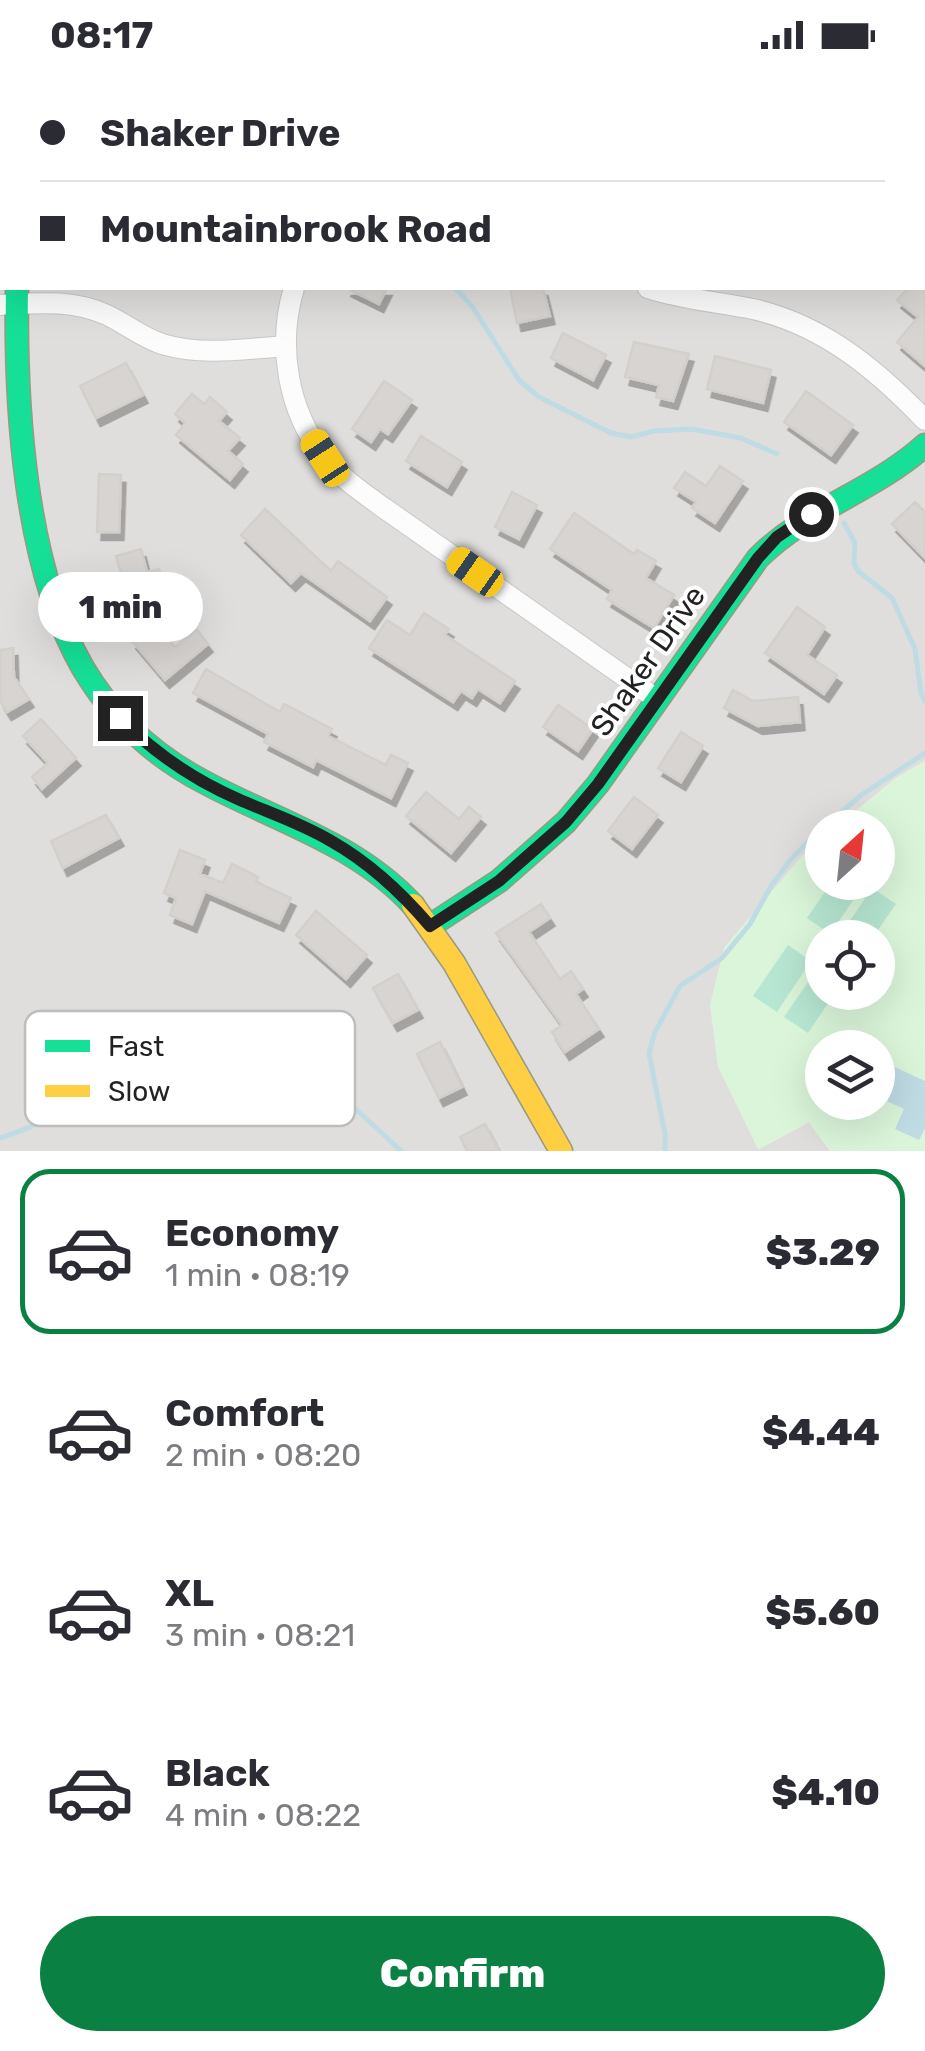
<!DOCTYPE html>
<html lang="en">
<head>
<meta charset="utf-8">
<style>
	body { margin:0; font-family:Rubik,sans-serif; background:#f7f7f7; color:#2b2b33; height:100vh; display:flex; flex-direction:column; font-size:38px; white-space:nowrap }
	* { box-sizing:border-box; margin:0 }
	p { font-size:32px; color:#7c7c81 }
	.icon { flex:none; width:55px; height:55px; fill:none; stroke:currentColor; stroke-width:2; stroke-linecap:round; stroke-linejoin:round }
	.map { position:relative; height:1081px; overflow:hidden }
	.drawer { display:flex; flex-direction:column; background:#fff; flex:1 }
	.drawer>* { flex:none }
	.banner { position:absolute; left:0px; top:0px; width:925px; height:220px; box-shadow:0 10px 40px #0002; display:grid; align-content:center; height:220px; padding:0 40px; background:#fff }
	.needle { width:65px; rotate:27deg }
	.buttons { position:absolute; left:805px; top:740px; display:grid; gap:20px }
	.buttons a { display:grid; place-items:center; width:90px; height:90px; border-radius:50%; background:#fff; box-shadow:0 10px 40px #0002; font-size:50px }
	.end { position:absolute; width:45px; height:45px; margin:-22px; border:12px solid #222; background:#fff; box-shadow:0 0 0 5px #fff }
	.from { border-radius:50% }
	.bubble { position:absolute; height:70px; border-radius:35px; background:#fff; box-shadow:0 10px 40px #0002; font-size:32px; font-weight:800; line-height:70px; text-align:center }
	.car { position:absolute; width:30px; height:60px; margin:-30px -15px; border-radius:12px; box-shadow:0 0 8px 2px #0007; background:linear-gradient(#f5c518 24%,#345 0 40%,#f5c518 0 76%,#345 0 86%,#f5c518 0) }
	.banner b { display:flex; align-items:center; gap:35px; height:95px; font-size:38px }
	.banner b+b { border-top:2px solid #e1e1e2 }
	.banner i { width:25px; height:25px; background:#2b2b33 }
	ul { padding:18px 0 0; list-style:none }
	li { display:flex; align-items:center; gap:30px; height:165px; margin:0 20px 15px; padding:0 20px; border:5px solid transparent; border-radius:30px }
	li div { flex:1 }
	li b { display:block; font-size:38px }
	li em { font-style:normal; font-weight:800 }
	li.active { border-color:#0b8043 }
	li>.icon { width:90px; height:90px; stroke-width:1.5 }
	.cta { display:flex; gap:20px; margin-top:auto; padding:20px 40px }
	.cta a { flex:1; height:115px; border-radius:60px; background:#0b8043; color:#fff; font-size:40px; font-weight:800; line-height:115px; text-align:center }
	.status { display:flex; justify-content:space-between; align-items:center; height:70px; padding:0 50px; background:#fff; direction:ltr }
	.status svg { height:28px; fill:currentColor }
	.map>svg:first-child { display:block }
	.residential { fill:#dfdedc; fill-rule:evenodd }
	.park { fill:#daf5da; fill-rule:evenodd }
	.pitch { fill:#b7e6d2 }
	.water { fill:#bfdbe3 }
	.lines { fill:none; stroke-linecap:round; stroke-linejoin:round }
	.stream { stroke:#bfdbe3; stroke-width:5 }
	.building { fill:#d7d4d2; stroke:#d3d0cc; stroke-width:2.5; filter:url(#shadow) }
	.street-casing { stroke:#c9c8c7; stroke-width:22 }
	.fast-casing { stroke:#999a82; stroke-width:25 }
	.slow-casing { stroke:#999a82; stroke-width:25 }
	.street { stroke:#fdfcfc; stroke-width:20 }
	.fast { stroke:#16e098; stroke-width:22 }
	.slow { stroke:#ffcf43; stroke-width:22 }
	.route { stroke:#222; stroke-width:12 }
	.labels { text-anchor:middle; stroke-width:8; stroke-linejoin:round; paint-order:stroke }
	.street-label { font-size:30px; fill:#222; stroke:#fff }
	.key { fill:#fff; stroke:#bdbdbd; stroke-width:2.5 }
	.key-label { font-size:28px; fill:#222 }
</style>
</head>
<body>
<div class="status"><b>08:17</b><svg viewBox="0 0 49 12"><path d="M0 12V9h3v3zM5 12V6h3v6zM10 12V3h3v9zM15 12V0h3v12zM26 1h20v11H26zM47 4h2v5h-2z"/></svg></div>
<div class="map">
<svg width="925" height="1081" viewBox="0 0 925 1081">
	<defs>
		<filter id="shadow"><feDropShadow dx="4.5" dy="8" stdDeviation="0" flood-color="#0004"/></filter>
	</defs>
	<rect width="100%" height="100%" fill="#f0eeeb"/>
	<path class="residential" d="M0,0H925V691L896,708L836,757L822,758V769L802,786L724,878L759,1079L809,1052L830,1081H0ZM2,2H922V218H2Z"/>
	<path class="park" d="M925,691V1081H830L809,1052L758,1079L718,997L710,935L724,878L802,786L822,769V812H878V758L836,757L896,708ZM822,868H878V922H822ZM822,978H878V1032H822Z"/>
	<path class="pitch" d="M831,813H865L830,864L807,848Z
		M872,818L896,834L873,867H839Z
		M788,875L811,891L777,942L753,926Z
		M819,896L822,899V922L835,923L808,963L784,947Z"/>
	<path class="water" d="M884,992L925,1011V1058L919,1070L895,1059L904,1039L878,1027V1005Z"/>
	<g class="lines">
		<path class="stream" d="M455,218L472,236L519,310L539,327L611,363L631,367L654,361L691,359L741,368L777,384
			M844,453L855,473L854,493L858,501L892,528L915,579L921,623L925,631
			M823,758L860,726L925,683
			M0,1068C32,1058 68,1041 94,1019C108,1008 119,993 134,983C150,972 170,961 189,959C263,950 352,1034 401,1081
			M665,1081V1064L649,983L655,962L680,916L722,888L750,854L771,816L791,789L822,758"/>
	</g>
	<path class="building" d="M346,218H387L379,234Z
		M510,218H543L550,246L517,253Z
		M908,218H919L925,222V296L897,272L918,247L897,230Z
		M563,263L606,285L593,310L551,288Z
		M634,272L689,284L673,331L656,327L659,315L625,307Z
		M715,286L771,300L763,333L707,319Z
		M126,293L143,325L96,348L80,316Z
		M384,311L412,330L388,364L380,359L371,372L352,359Z
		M806,321L853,355L831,385L784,352Z
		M192,324L204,334L210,327L227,342L219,351L240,368L228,381L243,394L230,410L176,365L185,353L175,344Z
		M421,366L462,392L447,417L406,391Z
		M720,396L743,411L715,453L692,438L696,432L674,418L685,402L706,416Z
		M99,404L121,405L119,462H97Z
		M512,422L537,435L519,469L495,457Z
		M915,432L925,442V488L892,454Z
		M265,439L331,501L338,491L387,527L370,551L301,503L291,513L241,465Z
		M574,443L634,484L637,480L656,491L646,508L674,525L654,558L607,529L612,520L550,479Z
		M141,479L147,502L159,499L163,513L152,516L157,534L122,543L115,516L124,513L116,486Z
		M797,537L825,557L807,585L837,605L824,624L765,583Z
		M424,543L449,559L445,565L515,611L500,633L478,619L472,628L461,621L453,632L369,578L387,550L410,565Z
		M155,552L175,577L197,560L208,574L165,610L132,571Z
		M13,578L14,607L29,629L7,642L0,631V580Z
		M206,599L280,642L284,634L332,659L328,666L386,695L391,685L408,693L391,728L316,690L313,697L264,672L268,664L193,623Z
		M733,620L753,631L798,627L800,652L758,656L724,638Z
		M558,635L593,659L578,681L543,657Z
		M41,649L76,688L42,719L32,707L48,693L23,666Z
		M681,662L703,676L681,712L658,698Z
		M426,722L459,749L469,737L481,747L451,783L406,746Z
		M634,727L658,745L632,779L608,761Z
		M106,745L119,768L63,798L51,771Z
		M180,780L205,790L200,804L223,813L232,794L258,807L256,812L291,828L279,853L205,821L192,854L170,845L176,828L164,823Z
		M541,834L550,848L529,862L560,909L571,901L583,919L576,924L599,959L565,982L552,962L562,955L496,863Z
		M316,841L367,885L346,909L296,865Z
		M398,904L418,940L393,953L373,918Z
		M440,972L462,1017L439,1028L417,984Z
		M485,1054L499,1081H468L460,1067Z"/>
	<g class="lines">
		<defs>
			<path id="street" d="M34,2V0
				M380,2L381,0
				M811,2L815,0
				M294,218C277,275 287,340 325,388C341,408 363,423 384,438L658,630
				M648,218C681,229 718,232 753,239C823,255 876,299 925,350
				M0,235C37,233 72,229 107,245C126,254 141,267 162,274C201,286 245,279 285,276"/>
			<path id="fast" d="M17,218C15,334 24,496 83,598C112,647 154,686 204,712C276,751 356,773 413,835
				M430,856L499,811L566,752L598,714L758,488C807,439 874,421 925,375"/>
			<path id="slow" d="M413,835L454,893L561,1081"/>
		</defs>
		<use href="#street" class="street-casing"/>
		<use href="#fast" class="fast-casing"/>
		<use href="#slow" class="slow-casing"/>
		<use href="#street" class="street"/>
		<use href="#fast" class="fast"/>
		<use href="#slow" class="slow"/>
	</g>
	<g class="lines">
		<path class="route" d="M120,648C155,684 194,710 240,730C270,743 303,754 331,771C370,793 401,822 430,856L499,811L566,752L598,714L758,488L777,467L811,444"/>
	</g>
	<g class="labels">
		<g class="street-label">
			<text transform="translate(648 591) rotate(-55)" y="10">Shaker Drive</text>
		</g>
	</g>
	<rect x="25" y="941" width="330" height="115" rx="15" class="key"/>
	<rect x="45" y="970" width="45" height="12" fill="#16e098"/>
	<rect x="45" y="1015" width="45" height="12" fill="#ffcf43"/>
	<g class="key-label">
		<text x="108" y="986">Fast</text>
		<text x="108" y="1031">Slow</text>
	</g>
</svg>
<div class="buttons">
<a><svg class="needle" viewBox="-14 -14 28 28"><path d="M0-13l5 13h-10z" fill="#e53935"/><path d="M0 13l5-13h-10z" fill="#7c7c81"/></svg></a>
<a><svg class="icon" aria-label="locate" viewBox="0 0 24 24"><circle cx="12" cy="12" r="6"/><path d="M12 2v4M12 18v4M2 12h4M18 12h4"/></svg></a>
<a><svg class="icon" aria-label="layers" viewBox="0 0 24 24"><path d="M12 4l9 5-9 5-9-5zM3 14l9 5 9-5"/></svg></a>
</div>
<i class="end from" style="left:811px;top:444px"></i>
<i class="end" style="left:120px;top:648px"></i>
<div class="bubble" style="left:38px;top:502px;width:165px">1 min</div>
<i class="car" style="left:325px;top:388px;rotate:327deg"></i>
<i class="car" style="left:475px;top:502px;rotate:305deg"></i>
<div class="banner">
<b><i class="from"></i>Shaker Drive</b>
<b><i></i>Mountainbrook Road</b>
</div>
</div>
<section class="drawer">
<ul>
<li class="active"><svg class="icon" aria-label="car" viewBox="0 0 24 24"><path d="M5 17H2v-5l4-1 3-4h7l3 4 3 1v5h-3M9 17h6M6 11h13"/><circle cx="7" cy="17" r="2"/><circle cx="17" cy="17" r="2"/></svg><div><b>Economy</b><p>1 min · 08:19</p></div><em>$3.29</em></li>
<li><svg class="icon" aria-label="car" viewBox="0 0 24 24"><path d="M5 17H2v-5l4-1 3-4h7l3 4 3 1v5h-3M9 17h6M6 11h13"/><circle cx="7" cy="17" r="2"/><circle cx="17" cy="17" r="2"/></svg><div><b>Comfort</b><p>2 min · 08:20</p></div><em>$4.44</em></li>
<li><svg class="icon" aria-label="car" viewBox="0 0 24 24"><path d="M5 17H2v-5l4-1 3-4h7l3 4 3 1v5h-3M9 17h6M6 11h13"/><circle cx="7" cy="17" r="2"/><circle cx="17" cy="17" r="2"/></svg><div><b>XL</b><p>3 min · 08:21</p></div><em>$5.60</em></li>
<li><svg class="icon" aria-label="car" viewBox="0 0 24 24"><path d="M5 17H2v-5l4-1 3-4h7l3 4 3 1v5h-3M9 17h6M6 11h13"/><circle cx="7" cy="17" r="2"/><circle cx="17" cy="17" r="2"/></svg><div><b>Black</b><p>4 min · 08:22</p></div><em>$4.10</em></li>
</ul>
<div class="cta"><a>Confirm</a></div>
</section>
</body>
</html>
